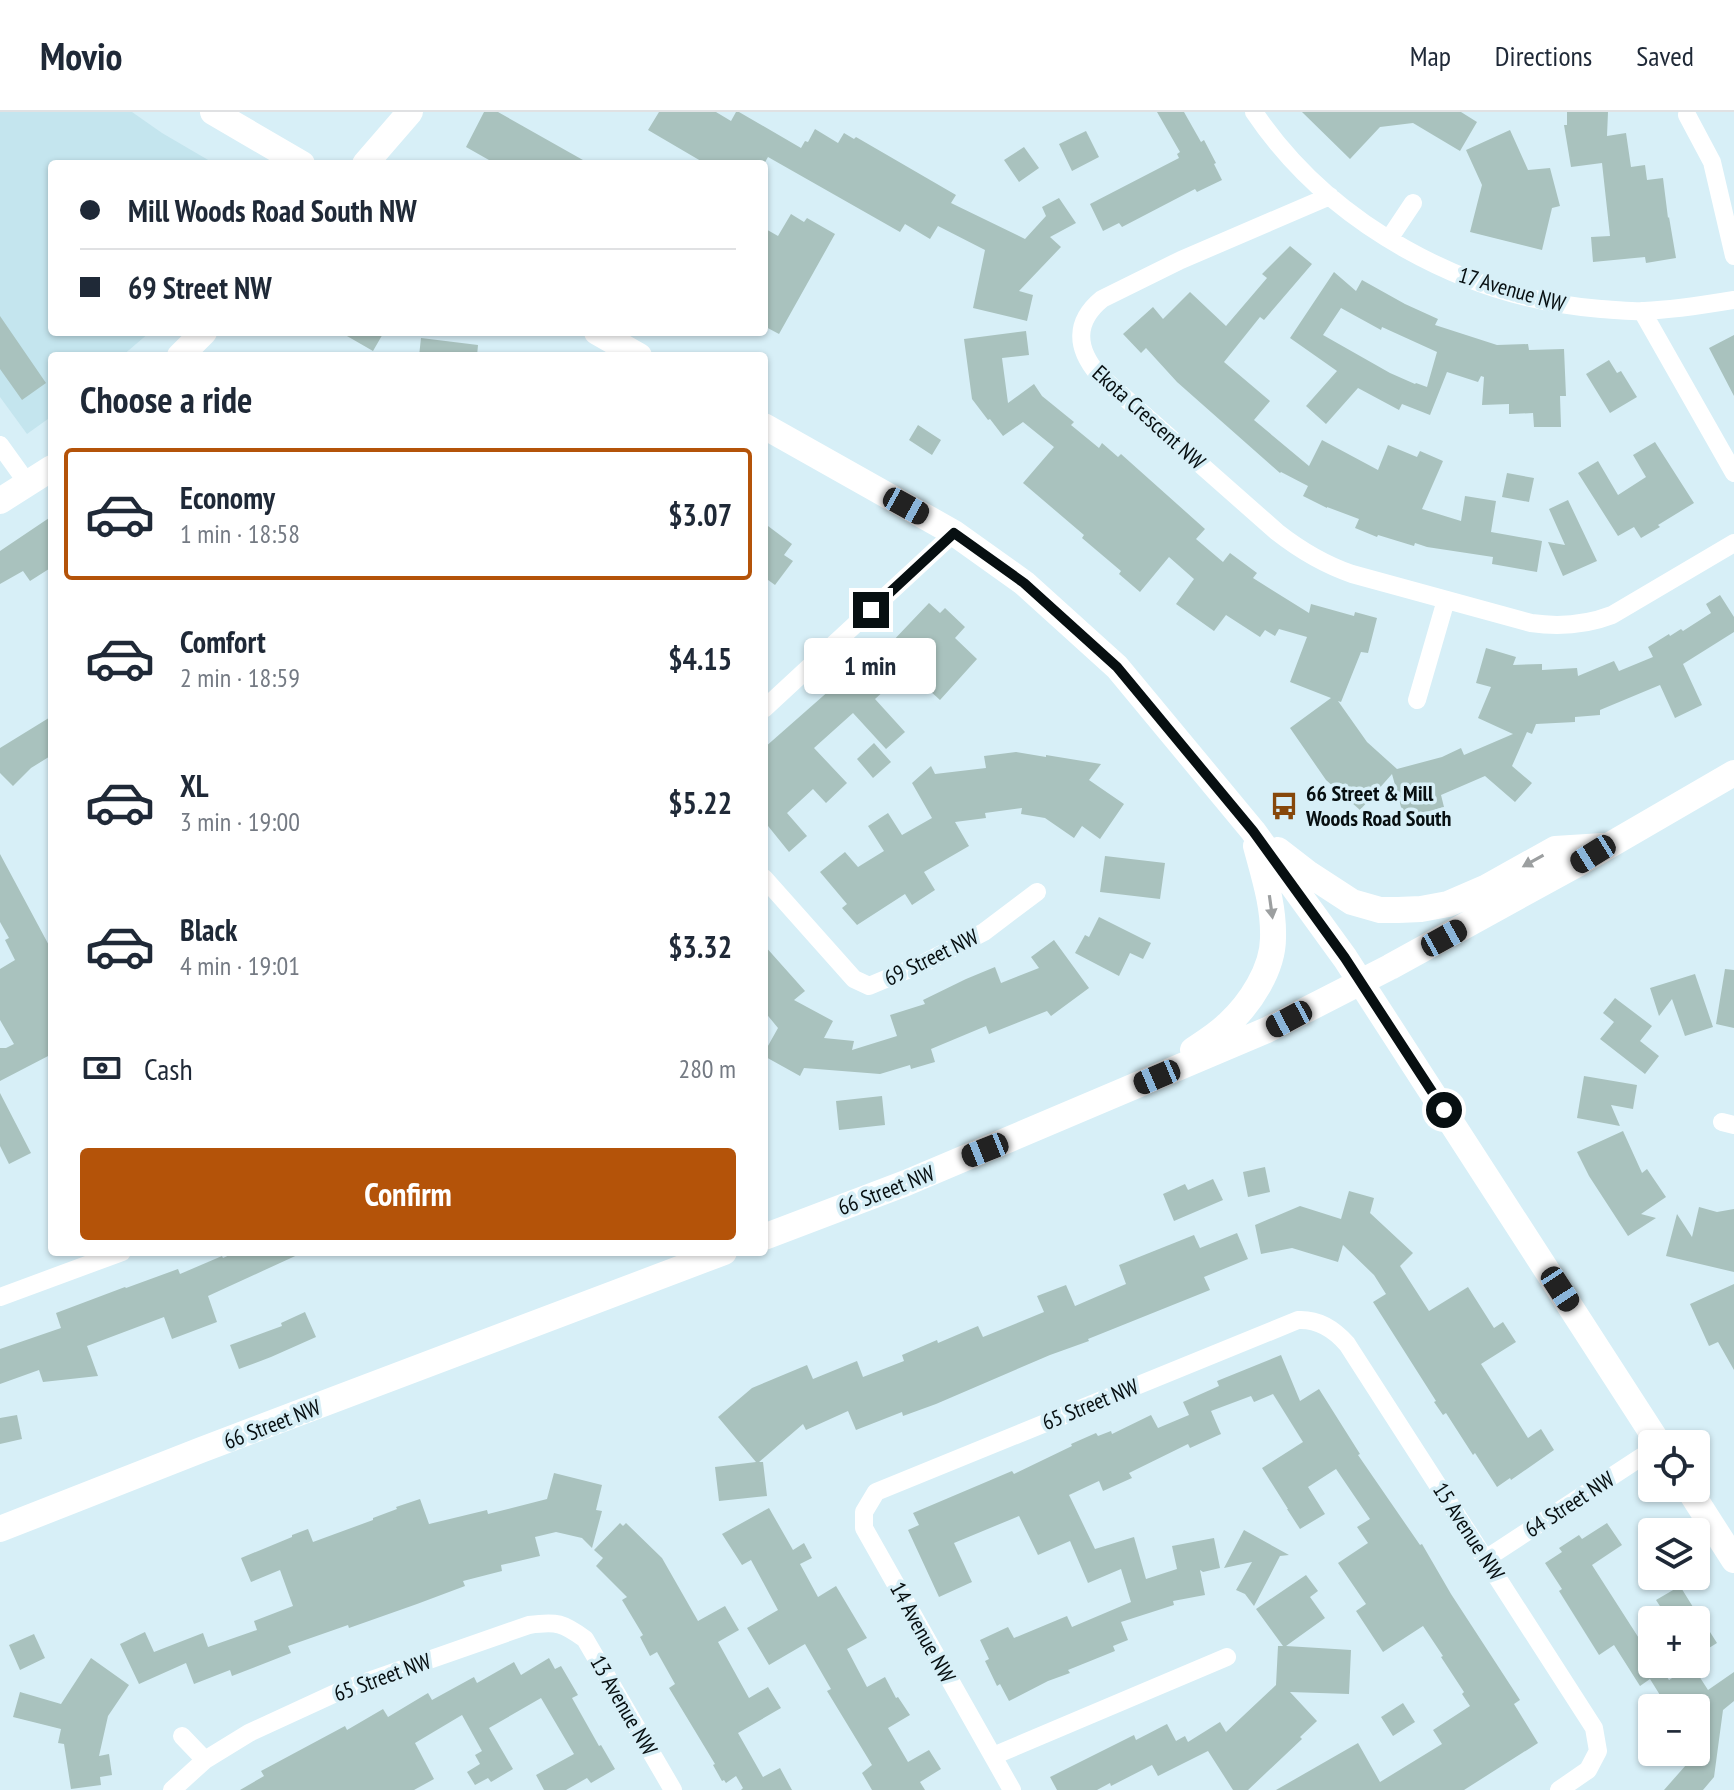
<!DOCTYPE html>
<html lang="en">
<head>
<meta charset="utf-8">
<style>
	body { margin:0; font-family:"PT Sans Narrow",sans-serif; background:#f6f6f7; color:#1f2937; height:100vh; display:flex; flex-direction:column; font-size:30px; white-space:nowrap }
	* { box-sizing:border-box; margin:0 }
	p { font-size:26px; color:#747a83 }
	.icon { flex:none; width:44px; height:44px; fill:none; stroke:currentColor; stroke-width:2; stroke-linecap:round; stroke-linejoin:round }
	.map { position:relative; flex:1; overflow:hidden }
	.panel { position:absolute; left:48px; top:240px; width:720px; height:904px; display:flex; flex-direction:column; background:#fff; border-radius:8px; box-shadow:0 2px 6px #0004 }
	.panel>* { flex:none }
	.banner { position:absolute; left:48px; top:48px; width:720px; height:176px; border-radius:8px; box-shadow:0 2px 6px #0004; display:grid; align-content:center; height:176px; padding:0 32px; background:#fff }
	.tools { position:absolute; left:1638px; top:1318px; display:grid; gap:16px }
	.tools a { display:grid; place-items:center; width:72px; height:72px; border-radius:8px; background:#fff; box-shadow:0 2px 6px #0004; font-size:40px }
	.end { position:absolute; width:36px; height:36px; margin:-18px; border:10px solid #070f11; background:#fff; box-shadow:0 0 0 4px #fff }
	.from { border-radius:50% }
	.bubble { position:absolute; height:56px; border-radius:8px; background:#fff; box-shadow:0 2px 6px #0004; font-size:26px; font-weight:800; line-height:56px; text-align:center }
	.car { position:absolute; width:24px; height:48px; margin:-24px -12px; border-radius:10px; box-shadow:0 0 6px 2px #0007; background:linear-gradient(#222 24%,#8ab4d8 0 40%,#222 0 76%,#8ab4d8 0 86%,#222 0) }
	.banner b { display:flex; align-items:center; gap:28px; height:76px; font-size:30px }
	.banner b+b { border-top:2px solid #e0e1e3 }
	.banner i { width:20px; height:20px; background:#1f2937 }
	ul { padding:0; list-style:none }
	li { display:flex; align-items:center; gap:24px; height:132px; margin:0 16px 12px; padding:0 16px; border:4px solid transparent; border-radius:8px }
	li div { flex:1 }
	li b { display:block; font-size:30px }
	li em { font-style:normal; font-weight:800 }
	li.on { border-color:#b45309 }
	li>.icon { width:72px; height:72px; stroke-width:1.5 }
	h2 { padding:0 32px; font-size:36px; line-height:96px }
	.pay { display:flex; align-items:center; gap:20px; height:88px; padding:0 32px; font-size:30px }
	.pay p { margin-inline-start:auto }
	.cta { display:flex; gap:16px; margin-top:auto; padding:16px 32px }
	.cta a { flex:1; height:92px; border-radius:8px; background:#b45309; color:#fff; font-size:32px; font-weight:800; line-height:92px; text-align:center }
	header { display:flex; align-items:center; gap:48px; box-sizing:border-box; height:112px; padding:0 40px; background:#fff; border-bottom:2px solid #e0e1e3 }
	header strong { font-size:38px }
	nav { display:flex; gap:44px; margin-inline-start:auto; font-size:28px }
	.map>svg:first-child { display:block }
	.built { fill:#c4e5ee }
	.building { fill:#a9c2be; fill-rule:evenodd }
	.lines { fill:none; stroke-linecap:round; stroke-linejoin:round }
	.street { stroke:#fff; stroke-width:18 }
	.secondary { stroke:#fff; stroke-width:26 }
	.oneway { fill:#9c9fa0 }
	.route { stroke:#070f11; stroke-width:10 }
	.labels { text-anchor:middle; stroke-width:7; stroke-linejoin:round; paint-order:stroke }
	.street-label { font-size:22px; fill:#070f11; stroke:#d7eff7 }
	.poi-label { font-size:22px; font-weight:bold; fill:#070f11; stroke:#d7eff7; text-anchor:start }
</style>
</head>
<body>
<header>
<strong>Movio</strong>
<nav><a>Map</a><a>Directions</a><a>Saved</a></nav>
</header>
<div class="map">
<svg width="1734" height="1678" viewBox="0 0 1734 1678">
	<rect width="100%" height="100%" fill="#d7eff7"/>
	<path class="built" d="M0,0H132L162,21L215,52H52V220H150L122,244H52V304L27,322L0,285Z"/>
	<path class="building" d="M484,0H498L590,52H496L466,35Z
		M659,0H716L731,9L736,0H739L801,36L805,29L808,30L815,17L838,31L844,21L854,27L856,25L956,83L951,91L1025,127L1046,104L1042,95L1059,86L1076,111L1050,125L1061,135L1019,179L1033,183L1027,209L973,196L985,138L938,114L930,127L905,112L900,120L768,45L764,52H706L648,18Z
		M1157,0H1184L1201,30L1204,28L1216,51L1214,52L1222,68L1197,80L1195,77L1122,115L1119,111L1103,119L1090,92L1179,46L1177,42L1180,40Z
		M1302,0H1461L1477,10L1460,39L1413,11L1380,15L1350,47Z
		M1567,0H1608L1607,24L1626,21L1631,55L1645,53L1647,68L1663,66L1668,106L1669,105L1676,146L1646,151L1645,145L1593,150L1591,125L1610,124L1602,51L1571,55L1564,13H1567Z
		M1510,18L1528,58L1550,56L1560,94L1552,96L1542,138L1470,120L1482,73L1466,38Z
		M1086,19L1099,45L1072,59L1059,32Z
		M1024,35L1039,56L1019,70L1004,48Z
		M791,102L804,110L807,106L835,122L779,222L764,214V116L778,124Z
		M1290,134L1312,152L1264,208L1260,205L1224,250L1270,289L1254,308L1309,354L1322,328L1378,358L1388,333L1417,345L1420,339L1443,349L1422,397L1461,409L1465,384L1496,389L1491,420L1542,429L1537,460L1492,452L1493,445L1427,435L1415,431L1414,434L1378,423L1377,425L1355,416L1359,407L1327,395V396L1303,384L1308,374L1281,360L1280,361L1177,270L1146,236L1141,241L1123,222L1153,195L1163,207L1190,180L1226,214L1267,166L1262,162Z
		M1334,160L1356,179L1362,168L1405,192L1438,207L1435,213L1497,233L1528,232L1529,238L1564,237L1566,284H1560L1561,315H1534L1533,301L1509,302V292L1482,293L1484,265L1481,264L1478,270L1447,260L1430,303L1402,292L1399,298L1358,276L1326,312L1306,294L1337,259L1290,226ZM1341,196L1381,218L1382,215L1437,240L1427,275L1416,271L1415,272L1390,261L1323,223Z
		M0,204L46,271L22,288L0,257Z
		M1026,219L1029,243L1002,246L1008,291L1034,272L1042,284L1074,310L1071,313L1099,336L1102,331L1118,345L1121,342L1205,417L1196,427L1223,450L1230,441L1257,461L1253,466L1309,501L1311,492L1354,504L1355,500L1377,506L1368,541L1361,540L1341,590L1338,589L1367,630L1397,657L1442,645L1461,636L1464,643L1513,622L1478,606L1491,575L1476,571L1486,536L1516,545L1513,553L1542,552V558L1577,556L1578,564L1614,549L1619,559L1653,545L1648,535L1669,522L1670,524L1681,517L1683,519L1711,501L1706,492L1720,483L1734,505V520L1683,552L1702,593L1675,606L1660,573L1600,598V603L1575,605V610L1536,612L1532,622L1527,620L1512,654L1532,671L1515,690L1485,664L1441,683L1444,695L1404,706L1392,662L1360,698L1326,668L1290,616L1331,586L1290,570L1307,525L1279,517L1275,524L1265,518L1260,525L1226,503L1214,519L1176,492L1194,467L1169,445L1140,480L1119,462L1121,459L1082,426L1084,423L1023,371L1054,335L1023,310L1003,324L990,307L988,308L972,287L964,227Z
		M340,220H384L373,239Z
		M1734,223V284L1709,236Z
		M421,226L478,233L477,244H419Z
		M1609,248L1617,261L1621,259L1637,285L1610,301L1586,262Z
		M918,313L941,328L932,343L909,328Z
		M1655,330L1694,391L1658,413L1660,415L1641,426L1634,415L1618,424L1578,361L1598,349L1618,383L1646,365L1633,343Z
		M1507,361L1534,366L1529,390L1502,385Z
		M1568,388L1597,449L1563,464L1548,430L1565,433L1549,397Z
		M52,404V455L30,469L23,459L0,472V439Z
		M764,411L792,432L784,443L793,449L775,473L764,465Z
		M929,491L940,501L945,496L965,515L955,526L977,547L940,588L907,558L875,587L905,620L886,637L853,601L814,636L847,671L826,691L813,677L787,701L807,724L789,740L764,709V636L831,577L830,575L885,526L890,532Z
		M52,604V643L31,656L13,674L0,661V636Z
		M874,631L891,650L873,666L857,647Z
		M1016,640L1046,645V643L1101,652L1089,668L1124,692L1100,727L1082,714L1074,726L1045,706L1021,702L1022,696L985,701L986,706L955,710L969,734L924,760L935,778L912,793L905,782L857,813L842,796L847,792L820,760L845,740L858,755L884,739L868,714L888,701L902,723L932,706L912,671L931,654L935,662L986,656L984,644Z
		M0,742L52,839V942L0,969V936H6L14,932L0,908V857L15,848L5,828L9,826L0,810Z
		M1105,744L1165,751L1160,787L1100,780Z
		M1099,805L1151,831L1143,847L1130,841L1119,864L1075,841L1085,823L1089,825Z
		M1054,828L1089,876L1051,904L1047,899L989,922L986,914L931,937L935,950L911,957L910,953L880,962L804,956L800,964L764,944V941L778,916L764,899V833L805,879L794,888L833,909L824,926L854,929L852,938L897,924L890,903L925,892L923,888L966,867L995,855L1001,871L1039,856L1031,845Z
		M1725,857L1734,858V916L1716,912Z
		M1695,862L1713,915L1685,924L1672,887L1659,904L1650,876Z
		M1615,886L1652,914L1640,929L1659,944L1645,962L1600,927L1614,910L1603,901Z
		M1584,964L1637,973L1633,997L1611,993L1620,1014L1577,1006Z
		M0,981L31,1041L9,1052L0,1034Z
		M882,984L885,1013L839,1018L836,989Z
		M1623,1019L1642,1061L1647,1057L1666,1085L1641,1102L1656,1106L1628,1124L1589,1064L1577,1040Z
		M1265,1055L1270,1080L1248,1085L1243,1060Z
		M1213,1067L1223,1088L1174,1109L1163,1082L1185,1072L1188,1078Z
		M1349,1079L1374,1086L1370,1101L1413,1141L1400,1154L1429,1199L1468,1175L1494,1216L1503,1210L1516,1230L1481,1252L1528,1326L1541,1317L1554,1338L1511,1368L1510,1366L1497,1375L1475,1341L1473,1343L1446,1301L1443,1303L1434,1290L1436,1289L1373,1190L1386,1182L1374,1163L1343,1133L1338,1150L1292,1136L1261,1142L1255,1113L1300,1094L1341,1107Z
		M1699,1095L1717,1100L1734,1097V1160L1666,1144L1677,1102L1692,1125Z
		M1237,1121L1248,1147L1204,1165L1210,1178L1088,1227L1089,1229L1050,1243L936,1292L903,1304L902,1300L856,1318L848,1299L806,1318L803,1312L759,1350H763L767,1384L719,1389L715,1355L756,1350L718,1305L752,1276L807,1253L813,1267L857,1249L863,1265L904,1249L902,1243L937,1228L938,1231L978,1214L983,1225L1044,1200L1037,1184L1066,1173L1075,1194L1126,1172L1119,1153L1194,1123L1200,1136Z
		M236,1140H304L208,1184L217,1210L172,1227L164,1205L87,1234L98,1264L43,1270L39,1258L0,1272V1237L61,1216L56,1201L125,1175L126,1176L178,1157L180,1162L222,1144L223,1146Z
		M1734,1172V1258L1718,1230L1709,1234L1690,1192Z
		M305,1200L316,1225L271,1245L239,1257L230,1233L282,1214L281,1211Z
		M1281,1243L1300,1289L1319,1277L1360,1342L1358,1343L1420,1433L1422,1432L1451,1482L1520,1588L1514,1592L1538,1631L1464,1678H1276L1358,1631L1380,1670L1442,1632L1433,1618L1470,1594L1462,1582L1464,1580L1441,1545L1443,1544L1423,1514L1383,1540L1356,1499L1366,1492L1338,1451L1368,1431L1357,1415L1370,1407L1336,1357L1308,1375L1325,1402L1300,1417L1287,1397H1288L1262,1356L1303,1330L1273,1282L1254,1290L1251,1284L1211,1299L1221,1322L1190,1336L1188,1332L1129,1361L1132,1366L1103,1379L1099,1369L1069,1383L1095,1437L1134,1425L1146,1467L1177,1457L1172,1434L1214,1426L1220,1456L1203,1460L1200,1458L1205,1483L1173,1489L1174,1493L1121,1510L1128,1528L1113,1534L1115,1539L1068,1558L1070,1561L1048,1569L1009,1589L1000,1572L997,1574L985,1549L989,1547L980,1528L1008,1515L1014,1526L1067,1504L1072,1515L1131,1490L1121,1457L1088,1471L1070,1429L1038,1443L1019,1404L954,1431L972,1470L939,1485L908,1418L919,1413L913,1401L1012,1359L1014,1362L1072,1334L1071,1332L1096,1321L1098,1324L1111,1319L1112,1322L1151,1303L1158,1316L1189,1303L1183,1290L1219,1274L1217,1269Z
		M17,1303L22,1327L0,1332V1306Z
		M554,1361L602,1373L596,1398L602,1399L592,1436L582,1426L556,1420L535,1425L540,1444L501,1453L502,1459L463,1469L465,1474L417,1492L349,1516L348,1513L288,1534L291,1541L232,1564L230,1558L194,1572L186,1551L139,1572L120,1532L145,1520L154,1540L203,1521L208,1535L257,1518L254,1509L293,1494L280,1458L251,1470L241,1446L292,1425V1423L308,1417L313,1430L373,1408V1406L397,1397L396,1395L420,1387L429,1412L487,1398L488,1402L547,1387Z
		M769,1396L793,1438L804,1431L812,1446L800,1452L818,1485L836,1474L867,1526L847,1537L867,1575L885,1565L896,1586L898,1585L910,1603L888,1616L908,1650L929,1638L941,1657L920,1670L925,1678H872L862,1661L872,1653L827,1579L831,1577L805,1532L769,1553L747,1516L778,1498L751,1448L742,1453L722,1422Z
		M620,1411L623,1414L626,1411L662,1446L698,1509L725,1494L739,1518L718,1530L749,1586L768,1575L781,1596L738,1621L763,1665L780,1656L792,1678H741L743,1676L736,1664L726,1671L724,1668L722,1669L713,1653L715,1652L669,1576L675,1572L657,1540L650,1544L640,1525L643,1523L622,1488L627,1485L596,1454L603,1446L594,1438Z
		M1607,1411L1622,1433L1592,1453L1642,1531L1645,1530L1652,1541V1552H1659L1669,1568L1692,1553L1708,1578L1734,1560V1589L1723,1598L1714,1665L1703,1678H1664L1686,1653L1688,1640H1696V1596H1668L1650,1567L1640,1574L1614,1533L1599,1543L1559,1479L1562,1477L1545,1451L1562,1440L1559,1436L1579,1423L1582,1427Z
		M1244,1418L1289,1443L1280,1444L1254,1494L1245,1482L1236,1478L1252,1450L1224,1456Z
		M1306,1463L1318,1479L1310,1485L1325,1506L1286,1534L1351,1538L1349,1582L1290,1580L1317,1609L1300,1625L1302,1627L1248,1678H1233L1208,1639L1158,1664L1152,1653L1111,1674L1110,1671L1097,1678H1057L1050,1665L1134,1623L1136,1628L1167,1612L1176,1629L1185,1624L1188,1630L1220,1610L1226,1620L1276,1573L1278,1534H1283L1256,1497Z
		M1680,1474L1693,1495L1673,1508H1669L1656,1488Z
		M1696,1498L1717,1531L1696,1544Z
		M34,1522L45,1546L20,1558L9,1533Z
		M91,1546L129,1573L108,1604L99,1644L109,1642L112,1663L100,1665L101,1673L71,1677L64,1632L58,1631L61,1617L13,1605L20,1580L61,1592Z
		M549,1546L555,1557L561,1554L578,1583L572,1586L599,1634L601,1633L615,1657L591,1671L587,1666L566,1678H544L536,1663L574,1642L541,1586L489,1616L513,1657L491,1670L488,1666L475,1673L467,1660L480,1652L475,1643L482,1639L462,1603L415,1631L434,1667L414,1678H240L264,1664L261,1659L345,1614L347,1618L383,1597L388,1605L428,1581L432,1588L474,1565L477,1571L514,1550L521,1563Z
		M1403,1591L1415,1610L1393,1624L1381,1605Z"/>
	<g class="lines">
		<path class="street" d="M1254,0C1330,113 1467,187 1601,197C1615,198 1630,200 1644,199C1674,198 1704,193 1734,188
			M1687,3L1712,50L1734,144
			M1330,84L1181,148L1102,187C1074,210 1076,236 1098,262L1277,420C1300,438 1323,452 1352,462L1531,511C1559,515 1586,513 1612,503L1734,431
			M1389,127L1413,91
			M1642,199L1734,361
			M0,333L28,372
			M1417,588L1446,488
			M764,597L954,421
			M764,766L854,867L869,874L924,851L984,820L1037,780
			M1722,1010L1734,1013
			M0,1185L122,1140
			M1487,1446L1652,1338
			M182,1624L205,1648
			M993,1644L1227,1545
			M172,1678L205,1648L249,1621L340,1579L529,1513C557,1509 563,1511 585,1527L673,1678
			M1012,1678L864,1416V1400L876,1380L1298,1208C1318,1207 1334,1217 1347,1232L1594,1616L1598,1639L1588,1658L1559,1678"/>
		<path class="secondary" d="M213,0L302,52
			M365,52L410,0
			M597,220L639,244
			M180,244L204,220
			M764,314L954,421L1024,471L1117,555L1253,719L1345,846L1659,1332
			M0,389L52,356
			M1278,738L1309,762L1352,790L1380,798H1398L1421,797L1448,792L1485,776L1555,737L1603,734
			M1193,938C1205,930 1218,922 1228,912C1250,892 1273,857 1273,826C1274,794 1264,764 1256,734
			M764,1125L906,1071L1267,918L1390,855L1579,751L1734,661
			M1688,1376L1734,1448
			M0,1417L201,1338L724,1140"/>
	</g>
	<defs><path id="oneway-solid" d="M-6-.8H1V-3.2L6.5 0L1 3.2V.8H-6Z" transform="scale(2)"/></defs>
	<g class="oneway">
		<use href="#oneway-solid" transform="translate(1533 749) rotate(151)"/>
		<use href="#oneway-solid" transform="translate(1271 795) rotate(82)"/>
	</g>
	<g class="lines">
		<path class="route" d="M871,498L954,421L1024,471L1117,555L1253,719L1345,846L1444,998"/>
	</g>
	<defs>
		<symbol id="bus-bare" viewBox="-9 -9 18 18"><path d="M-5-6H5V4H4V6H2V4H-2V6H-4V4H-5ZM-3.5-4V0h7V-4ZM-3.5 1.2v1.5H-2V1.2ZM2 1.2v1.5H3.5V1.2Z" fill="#86470a" stroke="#d7eff7" stroke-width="2.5" paint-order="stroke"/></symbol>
	</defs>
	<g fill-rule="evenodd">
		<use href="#bus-bare" x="1264" y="674" width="40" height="40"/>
	</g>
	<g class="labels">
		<g class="street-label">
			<text transform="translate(1512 177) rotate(16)" y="8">17 Avenue NW</text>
			<text transform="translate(1149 305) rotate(42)" y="8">Ekota Crescent NW</text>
			<text transform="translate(931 845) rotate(-26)" y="8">69 Street NW</text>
			<text transform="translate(886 1078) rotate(-21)" y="8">66 Street NW</text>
			<text transform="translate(1090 1292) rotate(-22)" y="8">65 Street NW</text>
			<text transform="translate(272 1312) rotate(-21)" y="8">66 Street NW</text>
			<text transform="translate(1569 1392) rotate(-33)" y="8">64 Street NW</text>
			<text transform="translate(1469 1419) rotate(57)" y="8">15 Avenue NW</text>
			<text transform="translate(923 1520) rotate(61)" y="8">14 Avenue NW</text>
			<text transform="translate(382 1565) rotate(-20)" y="8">65 Street NW</text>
			<text transform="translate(624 1593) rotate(60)" y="8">13 Avenue NW</text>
		</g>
		<g class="poi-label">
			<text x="1306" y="689">66 Street &amp; Mill<tspan x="1306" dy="25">Woods Road South</tspan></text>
		</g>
	</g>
</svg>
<div class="tools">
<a><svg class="icon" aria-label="locate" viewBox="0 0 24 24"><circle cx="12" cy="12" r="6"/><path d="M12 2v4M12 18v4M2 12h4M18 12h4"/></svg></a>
<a><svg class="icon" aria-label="layers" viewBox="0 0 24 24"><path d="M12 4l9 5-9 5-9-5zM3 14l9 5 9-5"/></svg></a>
<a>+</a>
<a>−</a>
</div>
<i class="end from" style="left:1444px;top:998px"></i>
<i class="end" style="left:871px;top:498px"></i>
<div class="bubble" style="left:804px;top:526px;width:132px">1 min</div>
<i class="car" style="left:906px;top:394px;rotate:119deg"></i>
<i class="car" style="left:1593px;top:742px;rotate:238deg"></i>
<i class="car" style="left:1444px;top:826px;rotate:61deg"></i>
<i class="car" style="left:1289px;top:907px;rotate:242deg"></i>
<i class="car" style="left:1157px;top:965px;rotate:247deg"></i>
<i class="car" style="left:985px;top:1038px;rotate:248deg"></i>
<i class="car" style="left:1560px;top:1177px;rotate:147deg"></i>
<div class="banner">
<b><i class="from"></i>Mill Woods Road South NW</b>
<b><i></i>69 Street NW</b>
</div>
<section class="panel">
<h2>Choose a ride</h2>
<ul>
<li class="on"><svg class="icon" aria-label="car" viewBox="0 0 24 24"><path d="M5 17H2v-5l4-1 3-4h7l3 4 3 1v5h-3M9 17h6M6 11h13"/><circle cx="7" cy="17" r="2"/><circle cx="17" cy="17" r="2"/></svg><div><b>Economy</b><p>1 min · 18:58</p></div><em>$3.07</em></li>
<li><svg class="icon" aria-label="car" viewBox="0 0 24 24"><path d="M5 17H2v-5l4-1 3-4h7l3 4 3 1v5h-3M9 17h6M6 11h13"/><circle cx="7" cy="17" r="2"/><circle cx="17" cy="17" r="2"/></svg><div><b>Comfort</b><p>2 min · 18:59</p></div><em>$4.15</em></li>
<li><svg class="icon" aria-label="car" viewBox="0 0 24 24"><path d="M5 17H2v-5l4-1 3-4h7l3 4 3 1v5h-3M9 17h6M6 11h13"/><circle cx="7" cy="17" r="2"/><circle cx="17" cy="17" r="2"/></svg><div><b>XL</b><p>3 min · 19:00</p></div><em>$5.22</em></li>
<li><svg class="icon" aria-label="car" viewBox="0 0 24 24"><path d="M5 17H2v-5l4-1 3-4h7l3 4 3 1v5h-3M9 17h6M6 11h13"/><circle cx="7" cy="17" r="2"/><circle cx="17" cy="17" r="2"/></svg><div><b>Black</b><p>4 min · 19:01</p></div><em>$3.32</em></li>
</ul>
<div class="pay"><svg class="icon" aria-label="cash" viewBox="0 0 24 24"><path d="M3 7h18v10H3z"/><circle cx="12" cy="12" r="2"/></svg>Cash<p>280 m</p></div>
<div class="cta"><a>Confirm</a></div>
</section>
</div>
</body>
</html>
